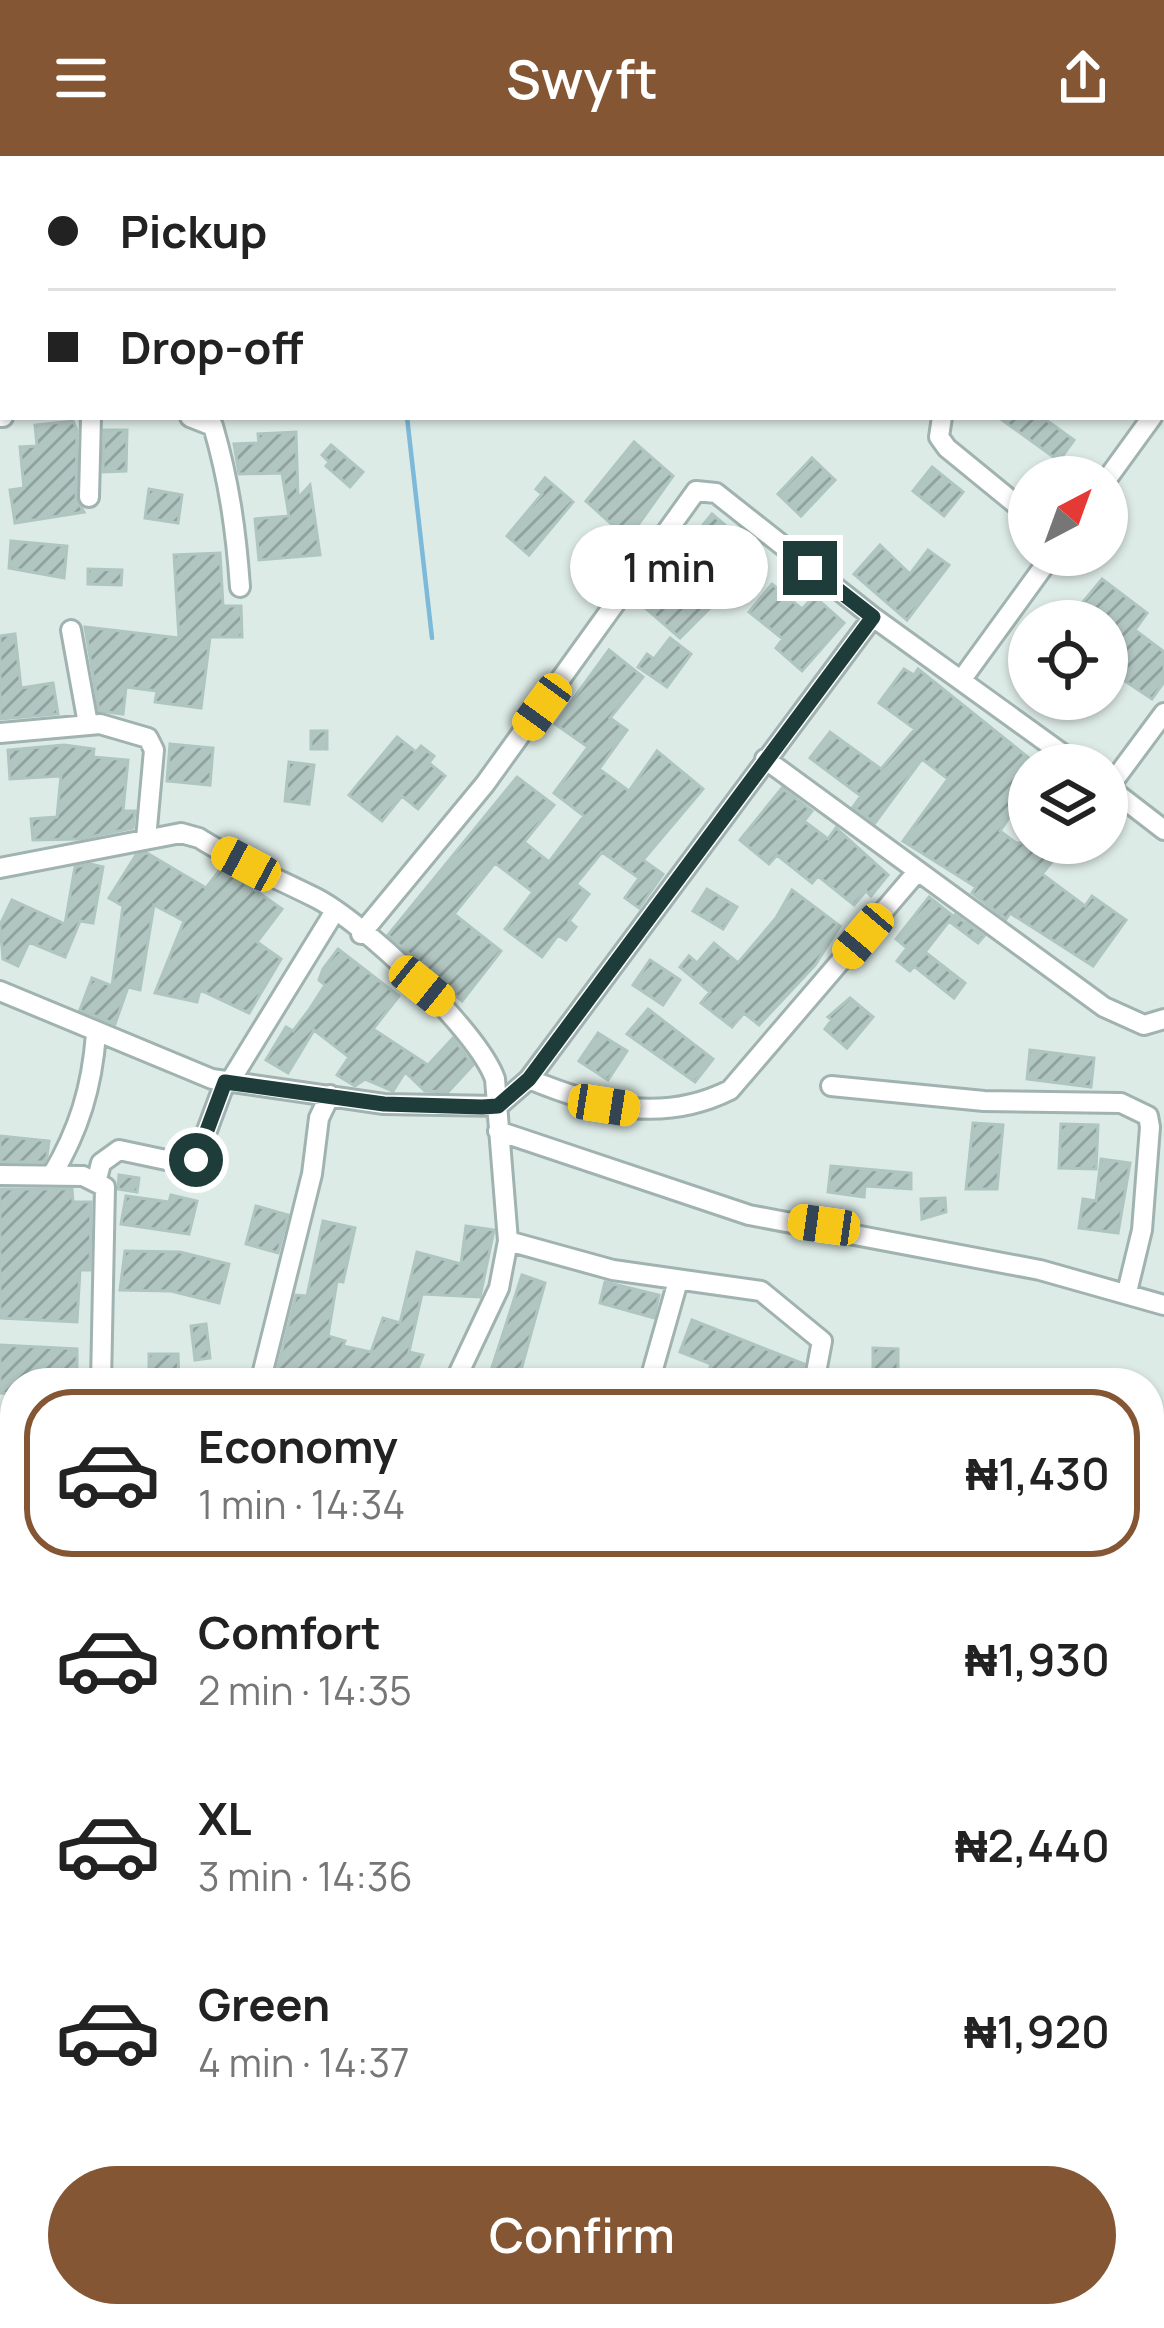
<!DOCTYPE html>
<html lang="en">
<head>
<meta charset="utf-8">
<style>
	body { margin:0; font-family:Manrope,sans-serif; background:#f2f2f2; color:#222; height:100vh; display:flex; flex-direction:column; font-size:45px; white-space:nowrap }
	* { box-sizing:border-box; margin:0 }
	p { font-size:39px; color:#767676 }
	.icon { flex:none; width:66px; height:66px; fill:none; stroke:currentColor; stroke-width:2; stroke-linecap:round; stroke-linejoin:round }
	.map { position:relative; flex:1; overflow:hidden }
	.drawer { position:absolute; left:0px; top:1212px; width:1164px; height:960px; display:flex; flex-direction:column; background:#fff; border-radius:48px 48px 0 0; box-shadow:0 3px 9px #0004 }
	.drawer>* { flex:none }
	.hud { position:absolute; left:0px; top:0px; width:1164px; height:264px; box-shadow:0 3px 9px #0004; display:grid; align-content:center; height:264px; padding:0 48px; background:#fff }
	.needle { width:78px; rotate:41deg }
	.controls { position:absolute; left:1008px; top:300px; display:grid; gap:24px }
	.controls a { display:grid; place-items:center; width:120px; height:120px; border-radius:50%; background:#fff; box-shadow:0 3px 9px #0004; font-size:60px }
	.end { position:absolute; width:54px; height:54px; margin:-27px; border:15px solid #1d3c3a; background:#fff; box-shadow:0 0 0 6px #fff }
	.from { border-radius:50% }
	.bubble { position:absolute; height:84px; border-radius:42px; background:#fff; box-shadow:0 3px 9px #0004; font-size:39px; font-weight:600; line-height:84px; text-align:center }
	.car { position:absolute; width:36px; height:72px; margin:-36px -18px; border-radius:15px; box-shadow:0 0 9px 3px #0007; background:linear-gradient(#f5c518 24%,#345 0 40%,#f5c518 0 76%,#345 0 86%,#f5c518 0) }
	.hud b { display:flex; align-items:center; gap:42px; height:114px; font-size:45px }
	.hud b+b { border-top:3px solid #e0e0e0 }
	.hud i { width:30px; height:30px; background:#222 }
	ul { padding:21px 0 0; list-style:none }
	li { display:flex; align-items:center; gap:36px; height:168px; margin:0 24px 18px; padding:0 24px; border:6px solid transparent; border-radius:48px }
	li div { flex:1 }
	li b { display:block; font-size:45px }
	li em { font-style:normal; font-weight:600 }
	li.current { border-color:#855633 }
	li>.icon { width:108px; height:108px; stroke-width:1.5 }
	.button { display:flex; gap:24px; margin-top:auto; padding:24px 48px }
	.button a { flex:1; height:138px; border-radius:72px; background:#855633; color:#fff; font-size:48px; font-weight:600; line-height:138px; text-align:center }
	header { display:flex; justify-content:space-between; align-items:center; height:156px; padding:0 48px; background:#855633; color:#fff; font-size:54px; font-weight:600 }
	.map>svg:first-child { display:block }
	.lines { fill:none; stroke-linecap:round; stroke-linejoin:round }
	.stream { stroke:#7db9d8; stroke-width:4.5 }
	.building { fill:url(#building-hatch); stroke:#afc5c0; stroke-width:3 }
	.street-casing { stroke:#a0b3b0; stroke-width:24 }
	.secondary-casing { stroke:#9bb8b3; stroke-width:30 }
	.street { stroke:#fff; stroke-width:18 }
	.secondary { stroke:#fff; stroke-width:24 }
	.route { stroke:#1d3c3a; stroke-width:15 }
</style>
</head>
<body>
<header><svg class="icon" aria-label="menu" viewBox="0 0 24 24"><path d="M4 6h16M4 12h16M4 18h16"/></svg>Swyft<svg class="icon" aria-label="share" viewBox="0 0 24 24"><path d="M12 15V3M7 8l5-5 5 5M5 13v7h14v-7"/></svg></header>
<div class="map">
<svg width="1164" height="2172" viewBox="0 0 1164 2172">
	<defs>
		<pattern id="building-hatch" width="6" height="6" patternUnits="userSpaceOnUse" patternTransform="scale(3)"><rect width="6" height="6" fill="#b2c6c1"/><path d="M-1 1l2-2M0 6l6-6M5 7l2-2" fill="none" stroke="#90a29e"/></pattern>
	</defs>
	<rect width="100%" height="100%" fill="#ddebe7"/>
	<g class="lines">
		<path class="stream" d="M387,0V3
			M1059,0L1078,3
			M1161,32L1164,33
			M407,261L432,482
			M0,2004L12,1986"/>
	</g>
	<path class="building" d="M998,261H1042L1074,284L1059,305Z
		M73,265L77,274L76,342L84,356L15,367L10,334L24,332L20,291L37,290L35,269Z
		M104,274H127L126,315L103,316Z
		M296,276L298,342L310,329L320,399L259,404L255,363L289,360L282,317L239,318L234,288L259,287L258,278Z
		M634,286L673,320L628,383L586,345Z
		M331,289L363,316L350,331L326,310L329,306L322,299Z
		M812,302L835,324L801,360L778,338Z
		M932,311L963,336L944,360L913,335Z
		M545,322L573,346L529,399L507,380L542,338L536,333Z
		M149,333L182,339L178,367L145,362Z
		M712,358L751,391L723,424L729,429L716,446L680,482L642,449L665,423L670,427L700,387L693,381Z
		M11,385L67,390L64,422L9,412Z
		M880,389L910,418L928,394L949,409L907,464L854,418Z
		M220,397L223,450H241L242,481H210L201,552L155,546L157,535L126,531L123,558L99,555L85,471L179,482L174,399Z
		M88,413L122,414L121,429L88,428Z
		M1102,423L1147,457L1135,474L1164,496V526L1152,543L1107,513V465H1083L1092,453L1083,446Z
		M772,428L802,453L814,440L844,467L802,515L776,492L783,483L749,456Z
		M15,478L21,532L53,527L58,558L0,563V480Z
		M670,482L691,498L667,531L638,511L647,498L654,503Z
		M609,494L643,521L610,562L627,574L599,613L629,635L657,595L703,633L643,704L663,718L639,752L625,742L639,722L602,696L576,728L589,738L569,765L576,771L566,784L558,779L542,801L505,773L533,736L495,707L454,758L501,795L462,845L388,779L517,621L554,649L524,686L549,706L584,660L554,637L588,591L555,568Z
		M904,513L914,519L918,513L1029,602V633L1000,675L1016,687H1067L1042,718L1085,750L1092,740L1126,764L1093,810L1010,757L1006,763L972,737L976,731L903,685L948,623L922,603L875,667L853,651L861,640L810,602L830,576L881,613L915,573L879,547Z
		M311,575H327V593H311Z
		M397,581L416,596L421,590L434,600L429,607L445,620L418,653L402,640L382,665L349,639Z
		M170,588L213,592L210,629L167,625Z
		M64,589L94,593L93,601L128,604L123,655H135L133,672L80,683L33,684L31,663L57,661L61,620L10,623L8,594Z
		M289,606L314,609L309,648L285,645Z
		M782,632L812,655L804,665L828,683L836,672L888,719L871,740L866,735L854,749L818,720L812,727L777,699L769,708L740,684Z
		M147,697L206,732L222,711L282,753L257,786L281,803L249,857L200,834L197,846L155,837L184,765L154,749L140,834L128,831L115,868L80,854L92,822L112,830L123,750L109,742L136,699Z
		M90,708L103,711L93,767L80,765L65,801L29,786L18,810L3,803L0,769L12,744L65,768L75,711Z
		M707,733L737,751L723,773L693,755Z
		M792,734L840,770L815,809L759,869L744,857L732,871L701,847L710,836L680,811L689,800L697,807L714,787L738,807L776,762Z
		M929,741L953,760L925,796L965,827L954,842L914,810L910,815L897,805L907,792L896,783Z
		M955,759L984,780L978,787L950,766Z
		M338,793L399,840L373,873L428,909L453,882L456,886L473,909L448,936L425,935L405,916L393,935L365,923L355,930L337,919L349,901L314,874L288,917L266,904L286,871L293,875L309,854L325,829L319,824L323,813Z
		M650,804L680,824L663,849L633,829Z
		M850,842L873,861L847,892L825,873L832,864L828,861Z
		M648,853L713,903L695,926L627,878Z
		M598,877L627,895L608,924L579,905Z
		M1030,894L1094,902L1091,931L1027,923Z
		M973,967L1003,969L997,1033H966Z
		M1061,968L1098,969L1096,1013L1059,1012Z
		M0,980L49,985L47,1000L44,1006H0Z
		M1101,1003L1130,1007L1118,1077L1079,1072L1083,1043L1096,1045Z
		M831,1010L911,1017V1033L865,1030L864,1041L828,1036Z
		M119,1019L139,1022L137,1036L118,1033Z
		M0,1033H72L73,1046H91L90,1114H80L77,1166L0,1162Z
		M171,1039L197,1045L189,1078L121,1068L126,1040L169,1046Z
		M945,1042L946,1056L922,1063L921,1043Z
		M256,1050L288,1059L278,1097L246,1088Z
		M323,1065L355,1072L343,1126L337,1125L328,1180L345,1185L343,1190L371,1196L383,1162L400,1167L417,1096L461,1108L466,1070L494,1074L480,1141L422,1138L409,1196L423,1199L412,1227L369,1222L368,1227H274L296,1139L307,1140Z
		M125,1095L180,1096L229,1108L219,1147L171,1135L120,1134Z
		M522,1119L545,1127L521,1214L551,1222V1227H487Z
		M605,1126L659,1139L654,1162L600,1147Z
		M692,1164L804,1208L801,1227H705L711,1208L680,1196Z
		M206,1168L210,1202L195,1204L191,1170Z
		M0,1189L77,1193V1222L26,1223L15,1227V1238L0,1237Z
		M873,1192L898,1193V1227H873Z
		M149,1198H178L179,1227H149Z
		M0,1305L15,1307V1337L0,1336Z
		M1164,1542V1607L1149,1600V1578Z
		M0,1651L15,1659V1755L0,1776Z
		M1149,1757L1164,1763V1786L1149,1822Z
		M1149,1856L1164,1862L1152,1901H1149Z
		M1149,2099L1164,2109V2172H1094L1062,2157H1149Z
		M268,2157H308L314,2165L306,2172H280Z
		M381,2157H441L437,2172H367Z
		M468,2157H595L590,2172H464Z
		M638,2157H670L666,2172H634Z
		M872,2157H905L922,2172H861Z
		M960,2157H1000L993,2172H952Z"/>
	<g class="lines">
		<defs>
			<path id="street" d="M35,0L36,3
				M1161,248L1164,244
				M0,261H3
				M190,261L213,270C229,325 236,374 240,431
				M942,261L939,281L947,292L1029,359
				M1107,323L1152,261
				M89,341L91,261
				M71,474L88,568
				M962,523L1052,399
				M0,577L100,568L148,582L154,594L146,683
				M765,603L1104,851L1144,869L1164,863
				M1107,630L1164,674
				M1109,631L1164,557
				M0,712L181,677L199,682C235,705 276,722 314,741C361,764 478,874 495,923L508,1085L499,1132L454,1227
				M361,778L485,628L696,335L716,337L873,461L1078,609
				M0,835L212,923L384,948L498,950L529,923L873,461
				M529,923C596,951 662,968 730,934L917,716
				M229,927L335,755
				M831,930L984,945L1121,947L1148,960L1150,971L1142,1074L1127,1136
				M498,975L749,1059L1040,1114L1164,1149
				M0,1019L83,1020L105,1031L101,1227
				M52,1019C79,974 92,931 96,878
				M97,1023L101,1007L119,994L185,1008L196,1004L225,926
				M508,1085L613,1114L761,1135L822,1185L814,1227
				M260,1227L312,1018L319,962L330,939
				M649,1227L678,1125
				M0,1272L15,1271
				M1149,1488L1164,1451
				M1149,1724L1164,1731
				M345,2172L364,2157
				M450,2172L455,2157
				M619,2172L625,2157
				M807,2172L813,2157
				M1008,2172L1015,2157"/>
			<path id="secondary" d="M0,1508L15,1513
				M1149,1917L1164,1923"/>
		</defs>
		<use href="#street" class="street-casing"/>
		<use href="#secondary" class="secondary-casing"/>
		<use href="#street" class="street"/>
		<use href="#secondary" class="secondary"/>
	</g>
	<g class="lines">
		<path class="route" d="M196,1004L225,926L384,948L482,951L498,950L529,923L873,461L810,412"/>
	</g>
</svg>
<div class="controls">
<a><svg class="needle" viewBox="-14 -14 28 28"><path d="M0-13l5 13h-10z" fill="#e53935"/><path d="M0 13l5-13h-10z" fill="#767676"/></svg></a>
<a><svg class="icon" aria-label="locate" viewBox="0 0 24 24"><circle cx="12" cy="12" r="6"/><path d="M12 2v4M12 18v4M2 12h4M18 12h4"/></svg></a>
<a><svg class="icon" aria-label="layers" viewBox="0 0 24 24"><path d="M12 4l9 5-9 5-9-5zM3 14l9 5 9-5"/></svg></a>
</div>
<i class="end from" style="left:196px;top:1004px"></i>
<i class="end" style="left:810px;top:412px"></i>
<div class="bubble" style="left:570px;top:369px;width:198px">1 min</div>
<i class="car" style="left:542px;top:551px;rotate:216deg"></i>
<i class="car" style="left:246px;top:708px;rotate:298deg"></i>
<i class="car" style="left:863px;top:780px;rotate:220deg"></i>
<i class="car" style="left:422px;top:830px;rotate:129deg"></i>
<i class="car" style="left:604px;top:949px;rotate:99deg"></i>
<i class="car" style="left:824px;top:1069px;rotate:278deg"></i>
<div class="hud">
<b><i class="from"></i>Pickup</b>
<b><i></i>Drop-off</b>
</div>
<section class="drawer">
<ul>
<li class="current"><svg class="icon" aria-label="car" viewBox="0 0 24 24"><path d="M5 17H2v-5l4-1 3-4h7l3 4 3 1v5h-3M9 17h6M6 11h13"/><circle cx="7" cy="17" r="2"/><circle cx="17" cy="17" r="2"/></svg><div><b>Economy</b><p>1 min · 14:34</p></div><em>₦1,430</em></li>
<li><svg class="icon" aria-label="car" viewBox="0 0 24 24"><path d="M5 17H2v-5l4-1 3-4h7l3 4 3 1v5h-3M9 17h6M6 11h13"/><circle cx="7" cy="17" r="2"/><circle cx="17" cy="17" r="2"/></svg><div><b>Comfort</b><p>2 min · 14:35</p></div><em>₦1,930</em></li>
<li><svg class="icon" aria-label="car" viewBox="0 0 24 24"><path d="M5 17H2v-5l4-1 3-4h7l3 4 3 1v5h-3M9 17h6M6 11h13"/><circle cx="7" cy="17" r="2"/><circle cx="17" cy="17" r="2"/></svg><div><b>XL</b><p>3 min · 14:36</p></div><em>₦2,440</em></li>
<li><svg class="icon" aria-label="car" viewBox="0 0 24 24"><path d="M5 17H2v-5l4-1 3-4h7l3 4 3 1v5h-3M9 17h6M6 11h13"/><circle cx="7" cy="17" r="2"/><circle cx="17" cy="17" r="2"/></svg><div><b>Green</b><p>4 min · 14:37</p></div><em>₦1,920</em></li>
</ul>
<div class="button"><a>Confirm</a></div>
</section>
</div>
</body>
</html>
